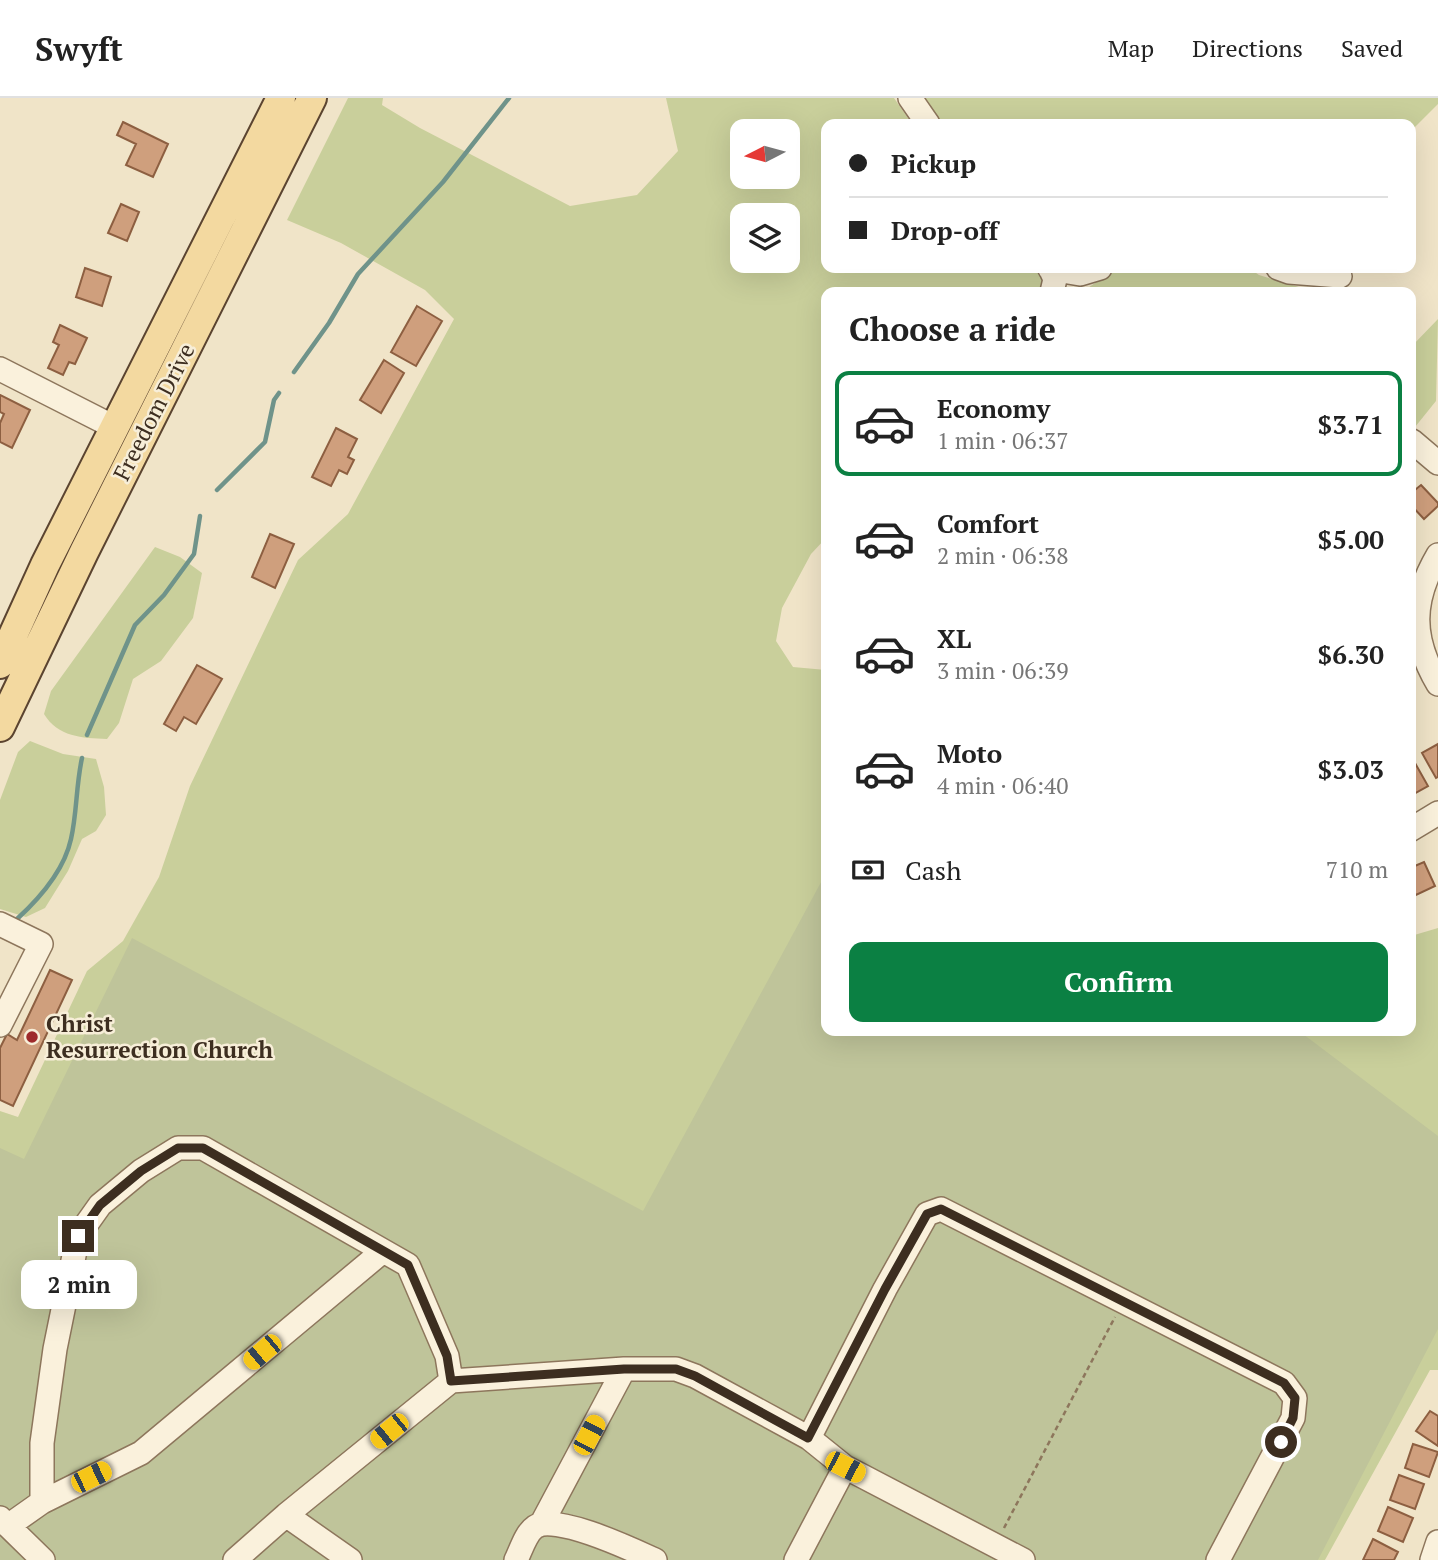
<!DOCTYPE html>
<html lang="en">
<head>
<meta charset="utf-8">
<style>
	body { margin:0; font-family:"PT Serif",serif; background:#f6f6f6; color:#222; height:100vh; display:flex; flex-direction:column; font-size:26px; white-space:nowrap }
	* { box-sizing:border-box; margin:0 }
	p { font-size:23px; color:#767676 }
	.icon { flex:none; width:38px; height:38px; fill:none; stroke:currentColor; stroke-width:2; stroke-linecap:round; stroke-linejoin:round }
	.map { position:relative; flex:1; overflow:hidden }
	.drawer { position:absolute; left:821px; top:189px; width:595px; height:749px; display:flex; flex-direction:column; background:#fff; border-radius:14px; box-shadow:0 7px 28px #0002 }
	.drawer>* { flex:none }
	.guide { position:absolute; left:821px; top:21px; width:595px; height:154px; border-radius:14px; box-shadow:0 7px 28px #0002; display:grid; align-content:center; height:154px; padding:0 28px; background:#fff }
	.needle { width:46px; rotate:264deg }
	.tools { position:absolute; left:730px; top:21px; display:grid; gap:14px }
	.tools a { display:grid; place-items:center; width:70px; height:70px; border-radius:14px; background:#fff; box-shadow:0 7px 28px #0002; font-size:35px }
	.end { position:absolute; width:32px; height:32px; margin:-16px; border:9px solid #3d2e20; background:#fff; box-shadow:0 0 0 4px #fff }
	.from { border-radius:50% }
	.bubble { position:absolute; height:49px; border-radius:14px; background:#fff; box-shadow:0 7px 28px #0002; font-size:23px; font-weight:700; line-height:49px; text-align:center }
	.car { position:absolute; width:21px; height:42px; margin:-21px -10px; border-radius:9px; box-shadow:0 0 5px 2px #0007; background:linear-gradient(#f5c518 24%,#345 0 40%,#f5c518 0 76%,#345 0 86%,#f5c518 0) }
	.guide b { display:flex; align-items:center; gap:24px; height:66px; font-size:26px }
	.guide b+b { border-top:2px solid #e0e0e0 }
	.guide i { width:18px; height:18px; background:#222 }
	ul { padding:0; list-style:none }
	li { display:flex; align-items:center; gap:21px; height:105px; margin:0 14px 10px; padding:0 14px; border:4px solid transparent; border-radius:14px }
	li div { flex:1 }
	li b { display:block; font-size:26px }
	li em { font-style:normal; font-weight:700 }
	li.selected { border-color:#0b8043 }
	li>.icon { width:63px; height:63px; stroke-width:1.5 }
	h2 { padding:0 28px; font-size:32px; line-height:84px }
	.pay { display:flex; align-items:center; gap:18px; height:77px; padding:0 28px; font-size:26px }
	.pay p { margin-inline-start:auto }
	.action { display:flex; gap:14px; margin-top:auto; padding:14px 28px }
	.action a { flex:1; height:80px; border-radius:14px; background:#0b8043; color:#fff; font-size:28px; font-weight:700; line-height:80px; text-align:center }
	header { display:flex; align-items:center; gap:42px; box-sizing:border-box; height:98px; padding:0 35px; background:#fff; border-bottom:2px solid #e0e0e0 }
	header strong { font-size:33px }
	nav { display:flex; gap:38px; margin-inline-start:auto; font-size:24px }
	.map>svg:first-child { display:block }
	.green { fill:#c9cf9b; fill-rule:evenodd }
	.cemetery { fill:#bfc49a }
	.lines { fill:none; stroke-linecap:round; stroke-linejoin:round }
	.stream { stroke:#6f938a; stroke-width:4.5 }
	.building { fill:#cf9f7d; stroke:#8d5f41; stroke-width:2 }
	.minor-casing { stroke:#8d765c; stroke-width:26 }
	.major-casing { stroke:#5b4430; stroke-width:32 }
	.path { stroke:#8d765c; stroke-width:2.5; stroke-dasharray:5 3.5; stroke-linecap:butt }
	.minor { stroke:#faf1dc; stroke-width:23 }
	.major { stroke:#f3d9a0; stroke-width:28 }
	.route { stroke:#3d2e20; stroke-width:9 }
	.poi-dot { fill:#9e2a2b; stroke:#f7eed8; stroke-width:2.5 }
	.labels { text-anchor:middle; stroke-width:5; stroke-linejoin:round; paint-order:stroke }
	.street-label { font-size:23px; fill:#3d2e20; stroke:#f7eed8 }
	.poi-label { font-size:23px; font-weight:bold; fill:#3d2e20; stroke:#f7eed8; text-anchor:start }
</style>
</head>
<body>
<header>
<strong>Swyft</strong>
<nav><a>Map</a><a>Directions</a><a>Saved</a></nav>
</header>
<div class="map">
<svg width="1438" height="1462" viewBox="0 0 1438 1462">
	<rect width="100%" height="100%" fill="#f0e4c8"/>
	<path class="green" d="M348,0H383L382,7L420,30L570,108L637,97L678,53L666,0H894L912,26H826V170H1039L1046,187L1043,194H826V440L811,456L782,510L776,543L793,569L826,572V933H1410L1411,838L1438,830V1272H1430L1325,1462H1231L0,1379V1013L18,1019L87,873L123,843L159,779L190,688L298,462L348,416L454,221L425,192L341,145L287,122ZM742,33H788V79H742ZM742,117H788V163H742Z
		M921,0H1438V6L1411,33L1410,26H936Z
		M1117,170H1249L1259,177L1315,194H1082Z
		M1438,221L1436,303L1411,334V249Z
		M155,449L180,459L202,475L193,520L161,563L133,581L119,625L107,641C82,640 58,639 44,616L51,593Z
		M30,643L63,656L96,661L104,689L106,717L96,733L82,741L68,773L45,810L26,819L0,811V702L18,654Z"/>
	<path class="cemetery" d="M826,775V933H1299L1438,1038V1231L1318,1462H0V1050L24,1061L132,840L643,1113Z"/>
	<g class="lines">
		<path class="stream" d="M294,274L329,225L358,176L443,84L509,0
			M217,392L265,344L274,302L279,295
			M87,637L135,527L164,497L194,456L200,418
			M17,821C40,800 64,773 71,741C77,715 76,687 82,660"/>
	</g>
	<path class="building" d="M123,24L168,46L153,79L126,67L136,46L117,37Z
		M121,106L139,114L127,143L108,135Z
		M85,170L111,179L102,208L76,199Z
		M417,208L442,223L416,268L391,254Z
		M60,227L87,240L75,266L69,264L63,277L48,270L59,247L53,244Z
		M384,262L404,275L381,315L360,302Z
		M0,297L30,312L12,350L0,344V325L4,316L0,314Z
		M336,330L357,341L348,359L354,362L347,376L339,372L331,388L312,379Z
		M1421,387L1438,405V408L1424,421L1410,406V396Z
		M270,436L294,446L275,490L252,479Z
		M197,567L222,581L196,626L184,619L176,633L164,626Z
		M1438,646V679L1436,680L1422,655Z
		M1415,665L1428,688L1410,698V667Z
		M1424,764L1435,788L1416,797L1410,786V770Z
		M50,872L72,882L13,1008L0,1002V950L7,936L17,942Z
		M1430,1313L1438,1318V1348L1416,1333Z
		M1413,1346L1438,1354L1429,1379L1405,1370Z
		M1399,1377L1424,1386L1415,1411L1390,1402Z
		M1388,1409L1413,1420L1403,1444L1378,1433Z
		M1373,1441L1398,1454L1394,1462H1363Z"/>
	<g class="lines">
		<defs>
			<path id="minor" d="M910,0L928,26
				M1050,170L1055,181L1052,194
				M1278,170L1289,174L1340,178
				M1050,171L1080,176L1100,170
				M0,271L114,329
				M1412,343L1438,365
				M1438,457C1411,503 1411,540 1438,586
				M1410,732L1438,715
				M0,826L41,846L0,927
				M451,1283L624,1271
				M809,1340L885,1191L927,1116L941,1111L1284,1285L1295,1300L1293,1320L1218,1462
				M845,1369L1023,1462
				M42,1404V1345L55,1251L78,1138L100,1107L141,1073L178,1050H203L408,1167L447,1258L451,1283L286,1417L235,1462
				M286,1417L350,1462
				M0,1420L43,1462
				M542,1425L624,1271H676L695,1278L809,1340L845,1369L796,1462
				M8,1428L42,1404L141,1355L383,1153
				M516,1462C521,1452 526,1435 535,1429C555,1415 633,1452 655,1462
				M1432,1462L1438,1444"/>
			<path id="major" d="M0,566L45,467L281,0
				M0,629L84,454L312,0"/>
		</defs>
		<use href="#minor" class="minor-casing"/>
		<use href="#major" class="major-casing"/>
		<path class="path" d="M1004,1430L1115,1219"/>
		<use href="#minor" class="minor"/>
		<use href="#major" class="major"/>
	</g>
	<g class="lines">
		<path class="route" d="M78,1138L100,1107L141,1073L178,1050H203L408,1167L447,1258L451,1283L624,1271H676L695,1278L808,1340L885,1191L927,1116L941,1111L1284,1285L1295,1300L1293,1320L1281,1344"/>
	</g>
	<circle class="poi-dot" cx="32" cy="939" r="7"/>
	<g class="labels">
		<g class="street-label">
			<text transform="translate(154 314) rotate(-63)" y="8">Freedom Drive</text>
		</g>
		<g class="poi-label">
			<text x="46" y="934">Christ<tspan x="46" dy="26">Resurrection Church</tspan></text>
		</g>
	</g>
</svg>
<div class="tools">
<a><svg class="needle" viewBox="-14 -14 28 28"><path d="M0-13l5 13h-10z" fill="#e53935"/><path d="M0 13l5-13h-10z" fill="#767676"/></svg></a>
<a><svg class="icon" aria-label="layers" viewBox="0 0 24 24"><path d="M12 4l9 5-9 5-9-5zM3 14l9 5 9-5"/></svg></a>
</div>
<i class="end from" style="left:1281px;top:1344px"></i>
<i class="end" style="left:78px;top:1138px"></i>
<div class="bubble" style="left:21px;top:1162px;width:116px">2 min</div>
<i class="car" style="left:262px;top:1254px;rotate:230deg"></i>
<i class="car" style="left:389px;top:1333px;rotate:231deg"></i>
<i class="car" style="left:589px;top:1337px;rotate:28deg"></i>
<i class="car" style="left:845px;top:1369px;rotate:117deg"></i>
<i class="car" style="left:91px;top:1379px;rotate:64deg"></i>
<div class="guide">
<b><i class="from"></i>Pickup</b>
<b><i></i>Drop-off</b>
</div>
<section class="drawer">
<h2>Choose a ride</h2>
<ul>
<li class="selected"><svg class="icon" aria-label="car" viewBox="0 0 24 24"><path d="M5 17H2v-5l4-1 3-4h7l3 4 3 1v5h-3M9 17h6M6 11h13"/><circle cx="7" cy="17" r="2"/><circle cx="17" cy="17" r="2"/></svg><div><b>Economy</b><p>1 min · 06:37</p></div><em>$3.71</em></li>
<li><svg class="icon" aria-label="car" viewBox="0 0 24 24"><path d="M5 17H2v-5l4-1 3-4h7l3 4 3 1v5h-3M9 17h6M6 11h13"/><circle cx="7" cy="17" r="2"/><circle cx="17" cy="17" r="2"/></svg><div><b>Comfort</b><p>2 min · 06:38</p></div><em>$5.00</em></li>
<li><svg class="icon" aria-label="car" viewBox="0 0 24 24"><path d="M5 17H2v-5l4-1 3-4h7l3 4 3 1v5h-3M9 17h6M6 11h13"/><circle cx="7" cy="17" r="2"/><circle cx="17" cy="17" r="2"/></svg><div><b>XL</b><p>3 min · 06:39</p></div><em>$6.30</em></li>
<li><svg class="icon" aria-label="car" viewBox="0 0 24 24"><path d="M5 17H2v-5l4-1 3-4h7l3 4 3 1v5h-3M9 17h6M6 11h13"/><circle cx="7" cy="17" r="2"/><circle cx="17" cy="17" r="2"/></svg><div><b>Moto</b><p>4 min · 06:40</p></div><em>$3.03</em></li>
</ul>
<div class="pay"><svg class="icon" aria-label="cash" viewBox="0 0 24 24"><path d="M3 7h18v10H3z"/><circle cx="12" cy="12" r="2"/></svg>Cash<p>710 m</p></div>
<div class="action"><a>Confirm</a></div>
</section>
</div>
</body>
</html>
